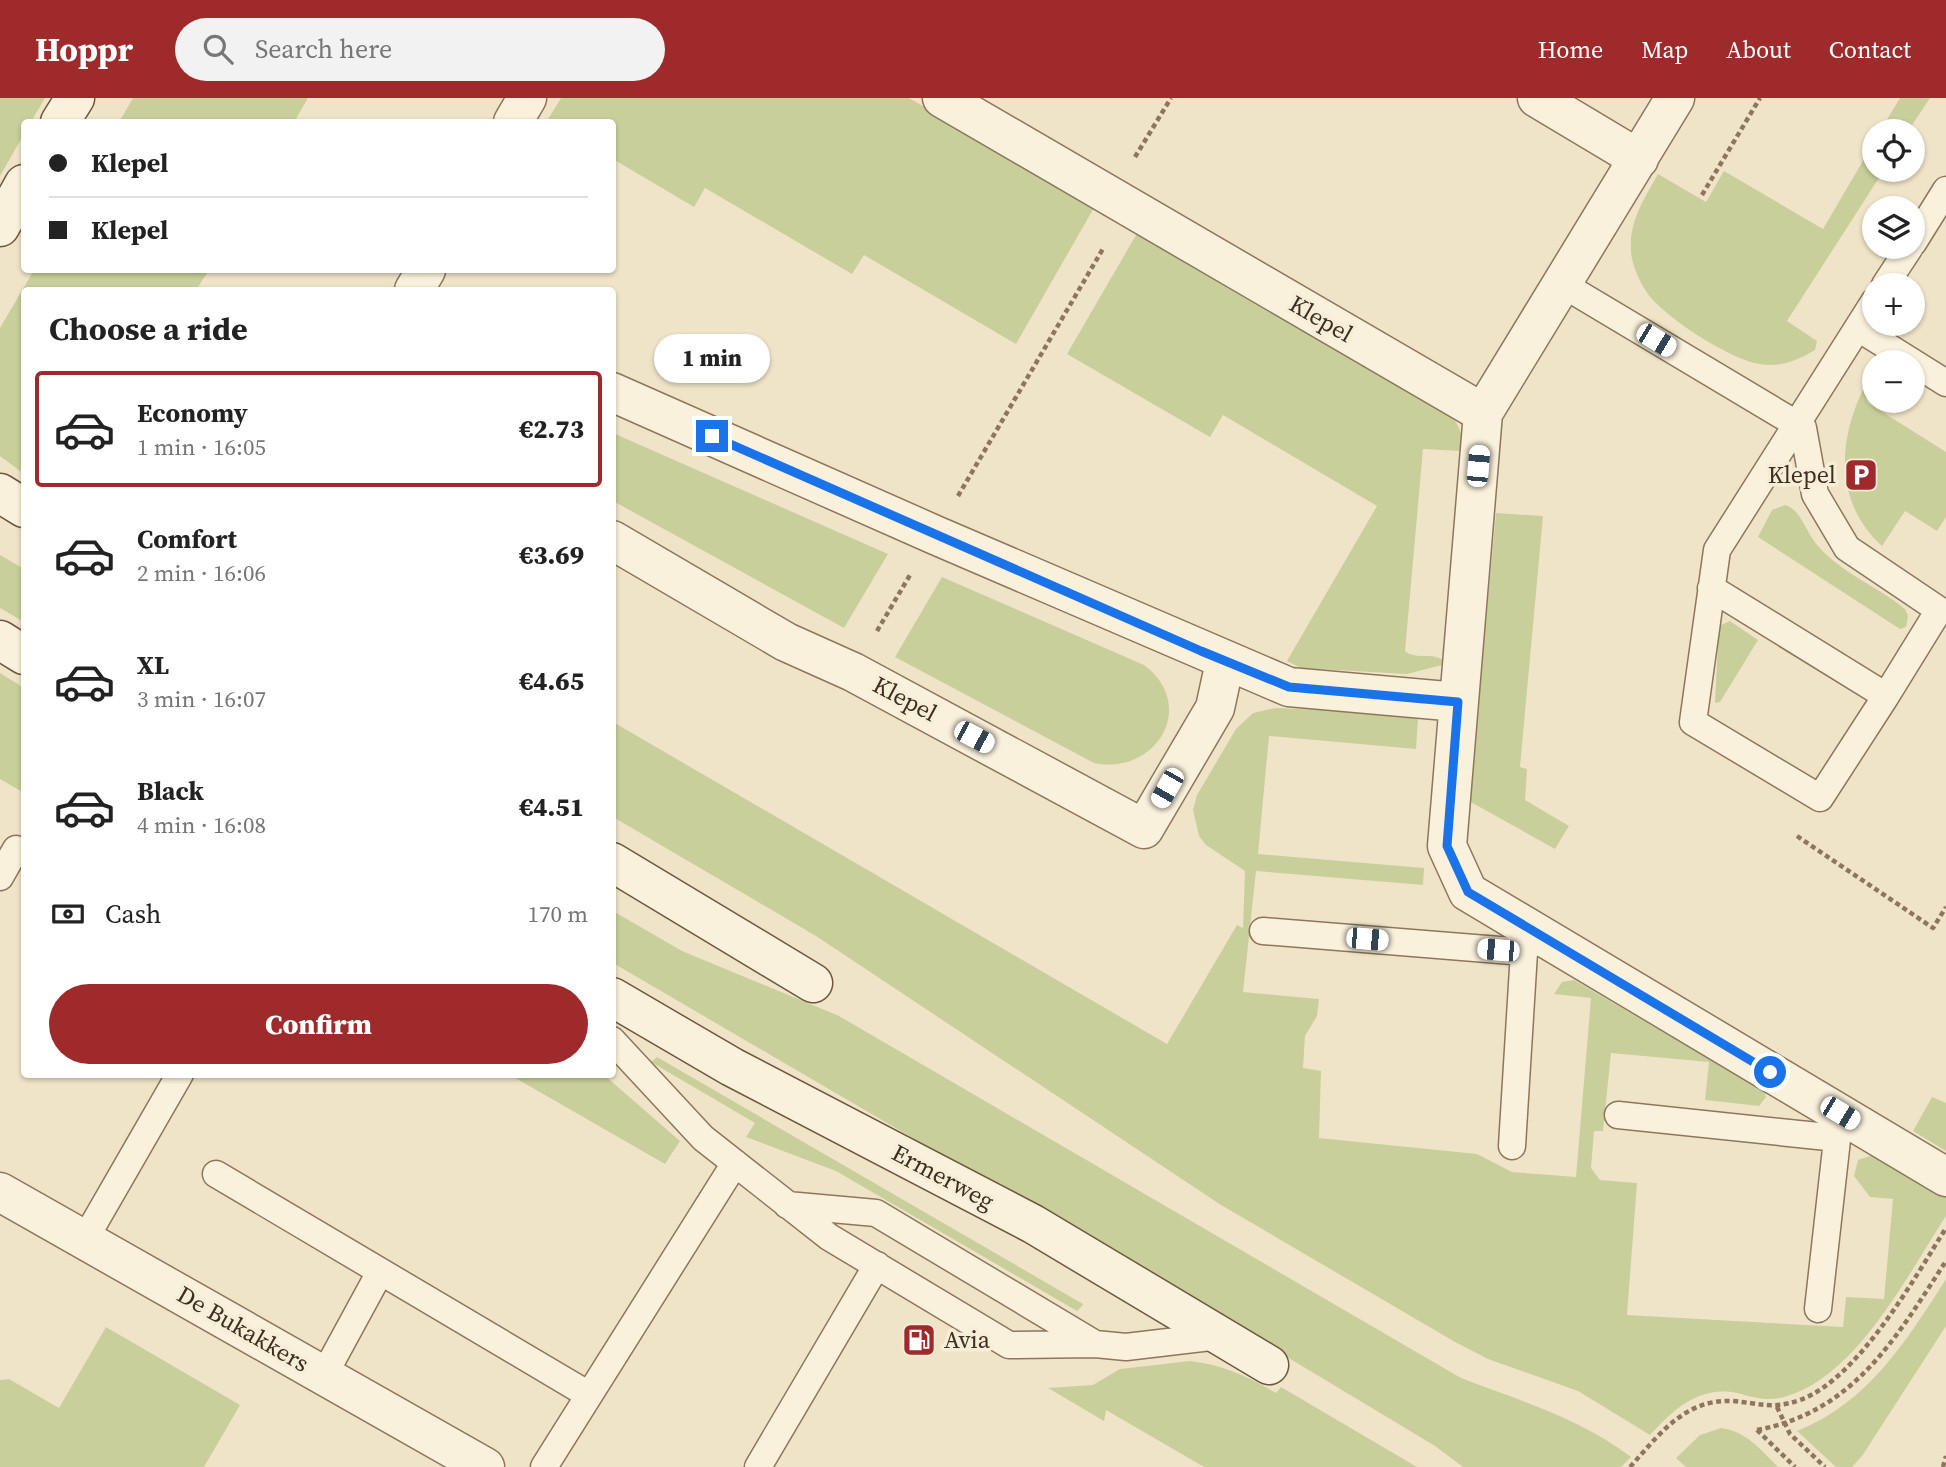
<!DOCTYPE html>
<html lang="en">
<head>
<meta charset="utf-8">
<style>
	body { margin:0; font-family:"Source Serif 4",serif; background:#f2f2f2; color:#222; height:100vh; display:flex; flex-direction:column; font-size:26px; white-space:nowrap }
	* { box-sizing:border-box; margin:0 }
	p { font-size:23px; color:#767676 }
	.icon { flex:none; width:38px; height:38px; fill:none; stroke:currentColor; stroke-width:2; stroke-linecap:round; stroke-linejoin:round }
	.map { position:relative; flex:1; overflow:hidden }
	.side { position:absolute; left:21px; top:189px; width:595px; height:791px; display:flex; flex-direction:column; background:#fff; border-radius:7px; box-shadow:0 2px 5px #0004 }
	.side>* { flex:none }
	.hud { position:absolute; left:21px; top:21px; width:595px; height:154px; border-radius:7px; box-shadow:0 2px 5px #0004; display:grid; align-content:center; height:154px; padding:0 28px; background:#fff }
	.fabs { position:absolute; left:1862px; top:21px; display:grid; gap:14px }
	.fabs a { display:grid; place-items:center; width:63px; height:63px; border-radius:50%; background:#fff; box-shadow:0 2px 5px #0004; font-size:35px }
	.end { position:absolute; width:32px; height:32px; margin:-16px; border:9px solid #1a73e8; background:#fff; box-shadow:0 0 0 4px #fff }
	.from { border-radius:50% }
	.bubble { position:absolute; height:49px; border-radius:24px; background:#fff; box-shadow:0 2px 5px #0004; font-size:23px; font-weight:800; line-height:49px; text-align:center }
	.car { position:absolute; width:21px; height:42px; margin:-21px -10px; border-radius:9px; box-shadow:0 0 5px 2px #0007; background:linear-gradient(#fff 24%,#345 0 40%,#fff 0 76%,#345 0 86%,#fff 0) }
	.hud b { display:flex; align-items:center; gap:24px; height:66px; font-size:26px }
	.hud b+b { border-top:2px solid #e0e0e0 }
	.hud i { width:18px; height:18px; background:#222 }
	ul { padding:0; list-style:none }
	li { display:flex; align-items:center; gap:21px; height:116px; margin:0 14px 10px; padding:0 14px; border:4px solid transparent; border-radius:7px }
	li div { flex:1 }
	li b { display:block; font-size:26px }
	li em { font-style:normal; font-weight:800 }
	li.current { border-color:#9e2a2b }
	li>.icon { width:63px; height:63px; stroke-width:1.5 }
	h2 { padding:0 28px; font-size:32px; line-height:84px }
	.pay { display:flex; align-items:center; gap:18px; height:77px; padding:0 28px; font-size:26px }
	.pay p { margin-inline-start:auto }
	.button { display:flex; gap:14px; margin-top:auto; padding:14px 28px }
	.button a { flex:1; height:80px; border-radius:42px; background:#9e2a2b; color:#fff; font-size:28px; font-weight:800; line-height:80px; text-align:center }
	header { display:flex; align-items:center; gap:42px; box-sizing:border-box; height:98px; padding:0 35px; background:#9e2a2b; color:#fff }
	header strong { font-size:33px }
	nav { display:flex; gap:38px; margin-inline-start:auto; font-size:24px }
	.search { width:490px; height:63px; background:#f2f2f2; display:flex; align-items:center; gap:18px; box-sizing:border-box; padding:0 24px; border-radius:38px; color:#767676; font-size:26px }
	.map>svg:first-child { display:block }
	.green { fill:#c9cf9b }
	.lines { fill:none; stroke-linecap:round; stroke-linejoin:round }
	.service-casing { stroke:#8d765c; stroke-width:29 }
	.minor-casing { stroke:#8d765c; stroke-width:41 }
	.secondary-casing { stroke:#6f573f; stroke-width:41 }
	.path { stroke:#8d765c; stroke-width:4.5; stroke-dasharray:5 3.5; stroke-linecap:butt }
	.service { stroke:#faf1dc; stroke-width:26 }
	.minor { stroke:#faf1dc; stroke-width:38 }
	.secondary { stroke:#faf1dc; stroke-width:38 }
	.route { stroke:#1a73e8; stroke-width:9 }
	.labels { text-anchor:middle; stroke-width:7; stroke-linejoin:round; paint-order:stroke }
	.street-label { font-size:24px; fill:#3d2e20; stroke:#f7eed8 }
	.poi-label { font-size:24px; fill:#3d2e20; stroke:#f7eed8; text-anchor:end }
</style>
</head>
<body>
<header>
<strong>Hoppr</strong>
<div class="search"><svg class="icon" aria-label="search" viewBox="0 0 24 24"><circle cx="10" cy="10" r="6"/><path d="M15 15l6 6"/></svg>Search here</div>
<nav><a>Home</a><a>Map</a><a>About</a><a>Contact</a></nav>
</header>
<div class="map">
<svg width="1946" height="1369" viewBox="0 0 1946 1369">
	<rect width="100%" height="100%" fill="#f0e4c8"/>
	<path class="green" d="M0,0H45L31,24H24V36L0,78Z
		M133,0H308L294,24H119Z
		M561,0H909L1095,108L1016,246L864,157L852,176L705,90L694,109L613,61L612,24L547,23Z
		M1900,0H1930L1908,33H1880Z
		M1874,44V72H1884L1787,223L1817,243L1815,252C1798,262 1780,270 1760,266C1732,262 1678,227 1658,207C1645,196 1636,177 1632,161C1626,128 1643,103 1658,76L1706,104L1724,73L1823,131Z
		M1139,132L1451,318C1461,329 1463,339 1461,353L1423,351L1405,553C1415,562 1432,554 1443,562L1442,567L1407,576L1301,570L1287,563L1377,408L1223,317L1210,339L1067,256Z
		M34,172H209L196,192H24V376L0,358V230Z
		M1874,272V287L1866,300L1868,305L1946,354V419L1937,433L1905,413L1882,448C1829,400 1839,328 1874,272Z
		M613,335L888,456L844,530L613,403Z
		M1785,407C1801,411 1807,437 1819,449C1843,476 1877,488 1905,511L1908,518L1906,529L1900,531L1758,439L1772,412Z
		M1496,415L1543,418L1520,669L1527,671L1525,702L1569,728L1555,751L1469,703Z
		M0,457L24,471V524L0,510Z
		M942,479L1144,567C1199,608 1155,678 1094,665L895,559Z
		M1730,523L1758,542L1720,604L1715,605L1719,528Z
		M0,575L24,590V695L0,681Z
		M1276,610L1402,615L1418,621L1416,651L1269,638L1258,756L1424,770L1423,787L1256,773L1243,894L1319,901L1317,918L1305,938L1303,970L1321,973L1319,1040L1477,1056L1512,1074L1576,1079L1591,900L1554,896L1562,884L1574,882L1765,994L1766,999L1759,1008L1705,1002L1709,964L1611,955L1603,1033H1594L1591,1070L1600,1082L1637,1085L1627,1217L1843,1229L1846,1199L1884,1201L1893,1101L1870,1099L1854,1078L1858,1062L1873,1057L1946,1098V1118C1908,1176 1856,1280 1784,1299C1767,1304 1753,1299 1737,1295C1699,1287 1673,1312 1650,1337L1578,1293L1488,1261L1455,1244L1221,1107L816,838L613,719V624L1167,946L1237,827L1243,830L1245,773L1206,747L1199,738L1193,712L1197,697L1236,631L1253,615Z
		M613,813L682,853L839,918L1461,1280C1521,1303 1580,1320 1631,1359L1621,1369H1463L1435,1348L1262,1244L613,865Z
		M657,959L1083,1206V1207L1077,1213L836,1073L746,1039L755,1025L651,964Z
		M510,977H604L680,1043L665,1066Z
		M1932,999L1946,1005V1053L1913,1033Z
		M1946,1181V1228L1862,1358L1852,1369H1836L1797,1333C1868,1305 1907,1242 1946,1181Z
		M106,1229L240,1307L204,1369H0V1282L9,1281L59,1310Z
		M1190,1263C1224,1267 1247,1278 1276,1295L1281,1289L1417,1369H1204L1106,1312L1104,1323L1048,1290L1093,1287L1120,1271Z
		M1721,1330C1746,1333 1761,1352 1778,1369H1686L1676,1360L1700,1337Z"/>
	<g class="lines">
		<defs>
			<path id="service" d="M1913,145L1946,92
				M1562,186L1803,330L1815,396L1847,450L1939,512L1886,598L1711,490
				M1885,187L1910,149
				M1874,204L1717,452L1693,624L1820,700L1886,598
				M1858,230L1946,285
				M0,779L16,751
				M1263,833L1524,854
				M612,942L703,1040L829,1139L1009,1247L1095,1246L1126,1249L1219,1238
				M1618,1017L1837,1040
				M1512,1048L1524,854L1533,841
				M216,1076L589,1297
				M787,1107L876,1115L1095,1246
				M85,1141L180,976
				M1818,1211L1839,1024
				M324,1277L380,1174
				M544,1369L735,1065
				M758,1369L877,1167"/>
			<path id="minor" d="M942,0L1483,315
				M1537,0L1639,61
				M1675,0L1483,315L1447,748L1468,794L1946,1079
				M513,24L527,0
				M414,192L426,172
				M612,294L935,437L1289,589L1458,604
				M612,442L786,544L853,574L1144,731L1215,610L1225,564
				M0,1094L485,1369"/>
			<path id="secondary" d="M60,24L75,0
				M0,129L24,86
				M0,395L24,410
				M0,542L24,557
				M612,764L813,885
				M612,899L732,969L1033,1126L1269,1267"/>
		</defs>
		<use href="#service" class="service-casing"/>
		<use href="#minor" class="minor-casing"/>
		<use href="#secondary" class="secondary-casing"/>
		<path class="path" d="M1135,59L1171,0
			M1702,97L1760,0
			M958,398L1104,149
			M877,533L910,477
			M1797,738L1933,830L1946,809
			M1777,1309L1790,1336L1825,1369
			M1757,1332C1854,1314 1896,1240 1946,1163
			M1757,1332L1795,1369
			M1630,1369C1659,1337 1684,1301 1732,1303C1759,1305 1771,1312 1800,1302C1858,1281 1914,1181 1946,1130
			M1943,1369L1946,1358"/>
		<use href="#service" class="service"/>
		<use href="#minor" class="minor"/>
		<use href="#secondary" class="secondary"/>
	</g>
	<g class="lines">
		<path class="route" d="M712,338L1201,553L1289,589L1458,604L1447,748L1468,794L1770,974"/>
	</g>
	<defs>
		<symbol id="parking-square" viewBox="-11 -11 22 22"><rect x="-9" y="-9" width="18" height="18" rx="4" fill="#9e2a2b" stroke="#f7eed8"/><path d="M-3.5-5.5H1a3.5 3.5 0 0 1 0 7H-1V5.5H-3.5ZM-1-3.4V-.6H.8a1.4 1.4 0 0 0 0-2.8Z" fill="#fff"/></symbol>
		<symbol id="fuel-square" viewBox="-11 -11 22 22"><rect x="-9" y="-9" width="18" height="18" rx="4" fill="#9e2a2b" stroke="#f7eed8"/><path d="M-5.5-6h7V0h2V4h1.3V-2.5L3-4.5l.8-.8L6-3V5H2.5V1h-1V6h-7ZM-4.2-4.7v3.2H.2V-4.7Z" fill="#fff"/></symbol>
	</defs>
	<g fill-rule="evenodd">
		<use href="#parking-square" x="1842" y="358" width="38" height="38"/>
		<use href="#fuel-square" x="900" y="1223" width="38" height="38"/>
	</g>
	<g class="labels">
		<g class="street-label">
			<text transform="translate(1321 221) rotate(30)" y="8">Klepel</text>
			<text transform="translate(905 601) rotate(28)" y="8">Klepel</text>
			<text transform="translate(943 1079) rotate(28)" y="8">Ermerweg</text>
			<text transform="translate(243 1231) rotate(30)" y="8">De Bukakkers</text>
		</g>
		<g class="poi-label">
			<text x="1836" y="385">Klepel</text>
			<text x="944" y="1250" text-anchor="start">Avia</text>
		</g>
	</g>
</svg>
<div class="fabs">
<a><svg class="icon" aria-label="locate" viewBox="0 0 24 24"><circle cx="12" cy="12" r="6"/><path d="M12 2v4M12 18v4M2 12h4M18 12h4"/></svg></a>
<a><svg class="icon" aria-label="layers" viewBox="0 0 24 24"><path d="M12 4l9 5-9 5-9-5zM3 14l9 5 9-5"/></svg></a>
<a>+</a>
<a>−</a>
</div>
<i class="end from" style="left:1770px;top:974px"></i>
<i class="end" style="left:712px;top:338px"></i>
<div class="bubble" style="left:654px;top:236px;width:116px">1 min</div>
<i class="car" style="left:1656px;top:242px;rotate:121deg"></i>
<i class="car" style="left:1478px;top:368px;rotate:5deg"></i>
<i class="car" style="left:974px;top:639px;rotate:118deg"></i>
<i class="car" style="left:1167px;top:690px;rotate:210deg"></i>
<i class="car" style="left:1367px;top:841px;rotate:95deg"></i>
<i class="car" style="left:1498px;top:852px;rotate:275deg"></i>
<i class="car" style="left:1840px;top:1015px;rotate:121deg"></i>
<div class="hud">
<b><i class="from"></i>Klepel</b>
<b><i></i>Klepel</b>
</div>
<section class="side">
<h2>Choose a ride</h2>
<ul>
<li class="current"><svg class="icon" aria-label="car" viewBox="0 0 24 24"><path d="M5 17H2v-5l4-1 3-4h7l3 4 3 1v5h-3M9 17h6M6 11h13"/><circle cx="7" cy="17" r="2"/><circle cx="17" cy="17" r="2"/></svg><div><b>Economy</b><p>1 min · 16:05</p></div><em>€2.73</em></li>
<li><svg class="icon" aria-label="car" viewBox="0 0 24 24"><path d="M5 17H2v-5l4-1 3-4h7l3 4 3 1v5h-3M9 17h6M6 11h13"/><circle cx="7" cy="17" r="2"/><circle cx="17" cy="17" r="2"/></svg><div><b>Comfort</b><p>2 min · 16:06</p></div><em>€3.69</em></li>
<li><svg class="icon" aria-label="car" viewBox="0 0 24 24"><path d="M5 17H2v-5l4-1 3-4h7l3 4 3 1v5h-3M9 17h6M6 11h13"/><circle cx="7" cy="17" r="2"/><circle cx="17" cy="17" r="2"/></svg><div><b>XL</b><p>3 min · 16:07</p></div><em>€4.65</em></li>
<li><svg class="icon" aria-label="car" viewBox="0 0 24 24"><path d="M5 17H2v-5l4-1 3-4h7l3 4 3 1v5h-3M9 17h6M6 11h13"/><circle cx="7" cy="17" r="2"/><circle cx="17" cy="17" r="2"/></svg><div><b>Black</b><p>4 min · 16:08</p></div><em>€4.51</em></li>
</ul>
<div class="pay"><svg class="icon" aria-label="cash" viewBox="0 0 24 24"><path d="M3 7h18v10H3z"/><circle cx="12" cy="12" r="2"/></svg>Cash<p>170 m</p></div>
<div class="button"><a>Confirm</a></div>
</section>
</div>
</body>
</html>
